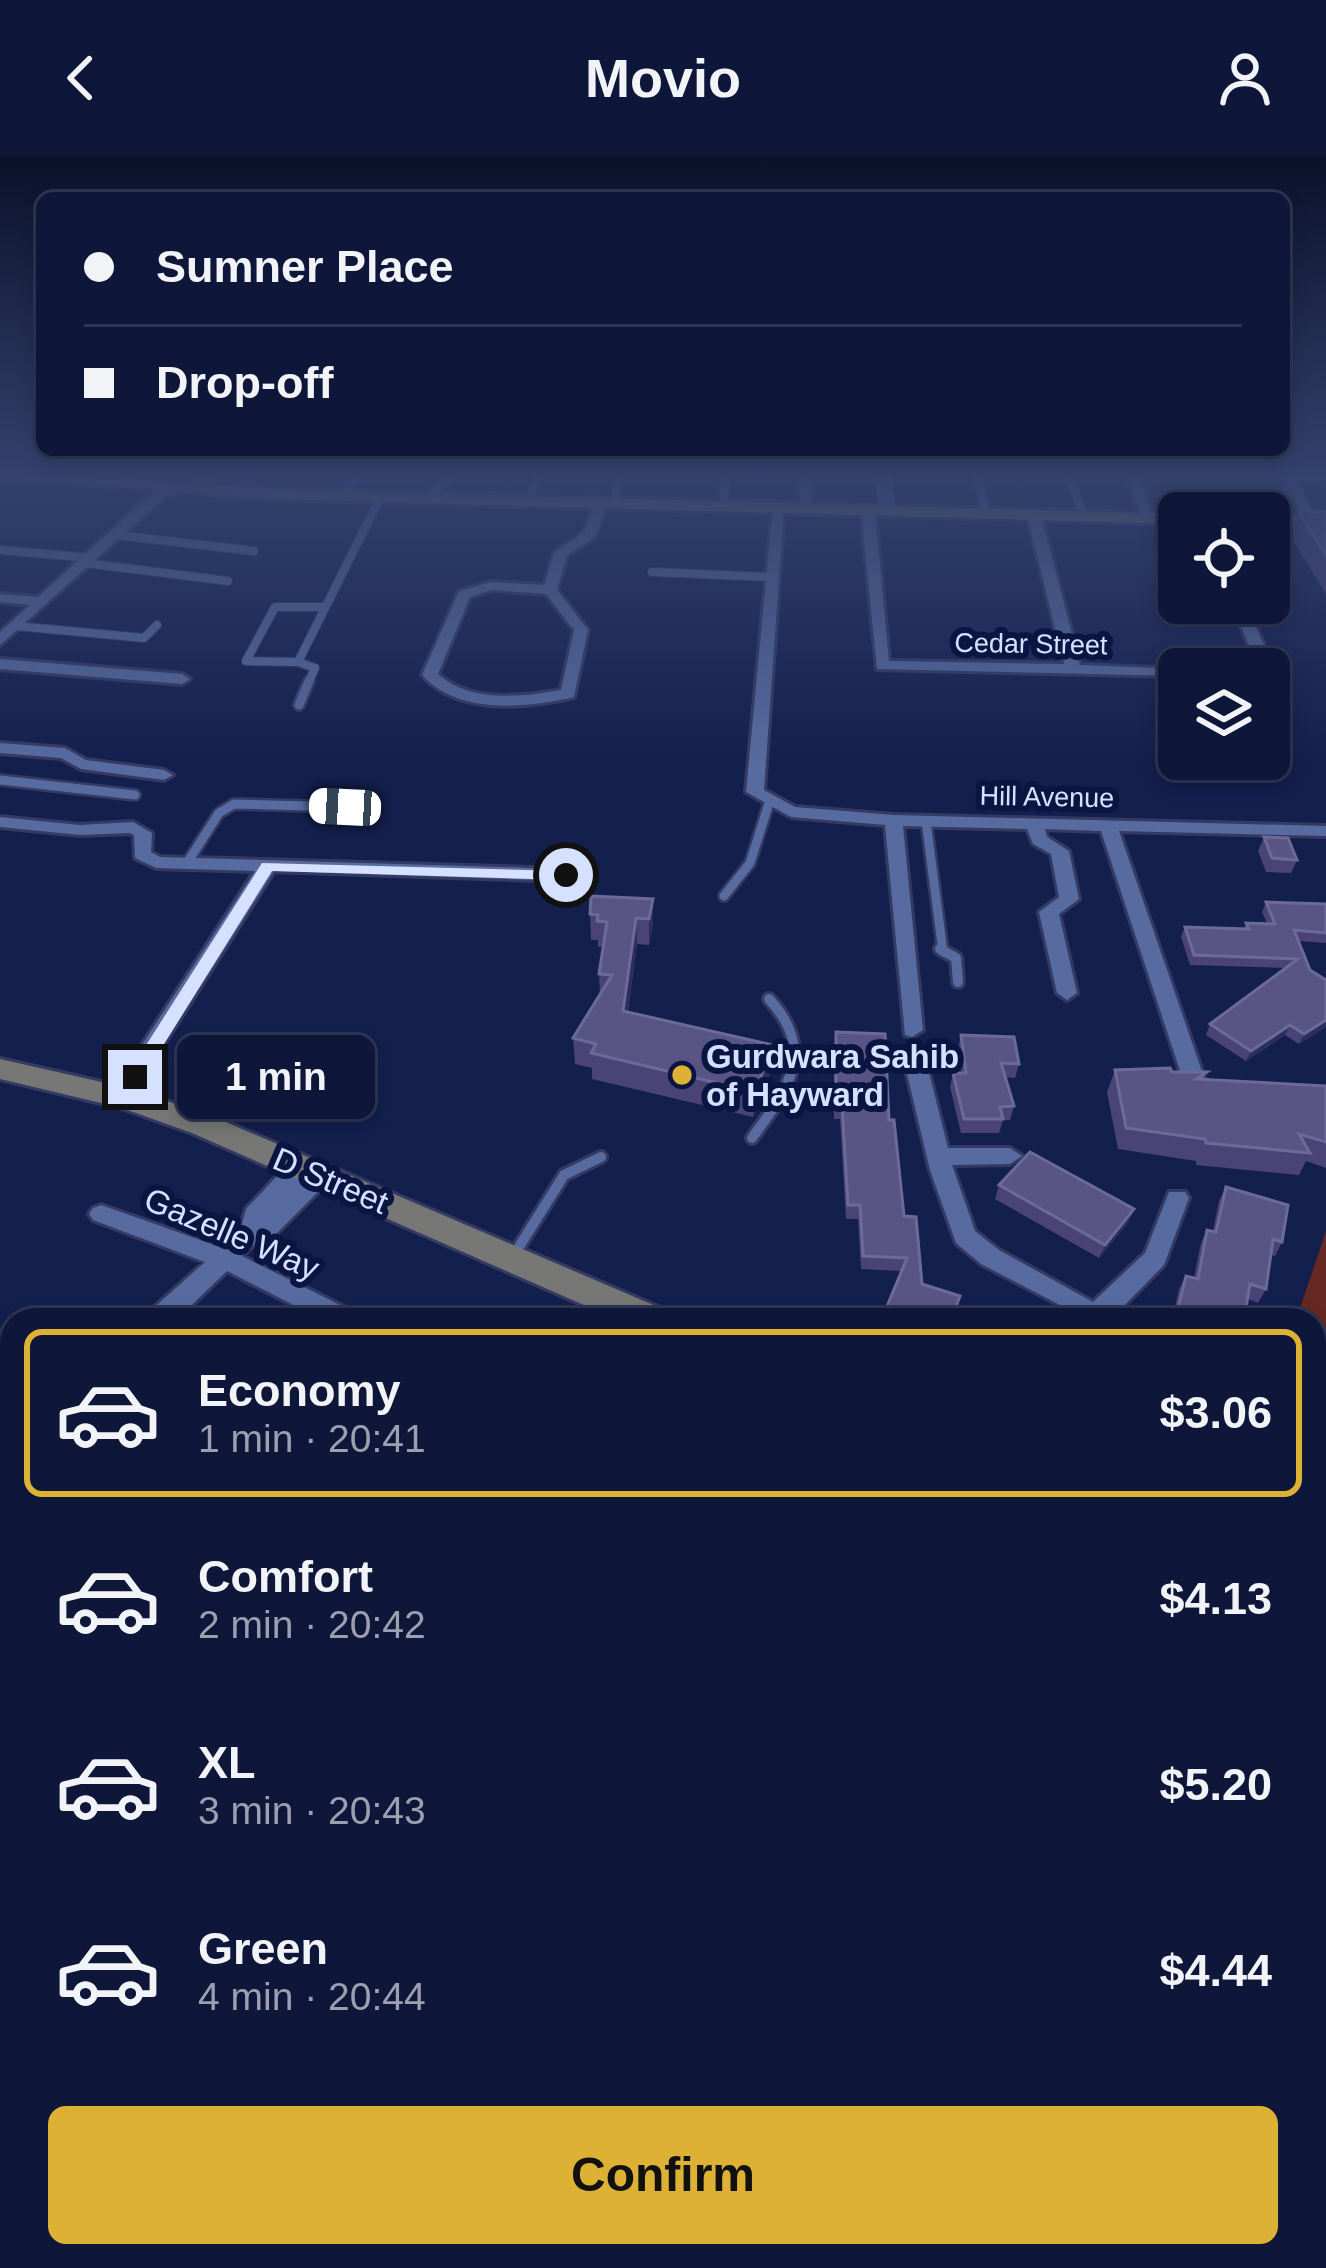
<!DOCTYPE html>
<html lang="en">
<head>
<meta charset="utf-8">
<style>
	body { margin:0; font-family:Arial,sans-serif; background:#172042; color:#f1f3f6; height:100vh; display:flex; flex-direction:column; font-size:45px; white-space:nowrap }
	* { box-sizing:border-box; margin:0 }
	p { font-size:39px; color:#9b9faf }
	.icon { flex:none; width:66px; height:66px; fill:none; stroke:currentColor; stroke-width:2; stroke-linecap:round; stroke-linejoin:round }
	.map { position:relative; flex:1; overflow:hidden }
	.side { position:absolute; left:0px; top:1152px; width:1326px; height:960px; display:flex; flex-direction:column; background:#0e173a; border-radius:36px 36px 0 0; box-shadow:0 6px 18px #0003,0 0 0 3px #2e3654 }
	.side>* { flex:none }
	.guide { position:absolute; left:36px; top:36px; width:1254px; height:264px; border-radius:18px; box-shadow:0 6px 18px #0003,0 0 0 3px #2e3654; display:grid; align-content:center; height:264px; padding:0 48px; background:#0e173a }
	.controls { position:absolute; left:1158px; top:336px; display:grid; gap:24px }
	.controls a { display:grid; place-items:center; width:132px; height:132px; border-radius:18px; background:#0e173a; box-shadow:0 6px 18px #0003,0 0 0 3px #2e3654; font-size:60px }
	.end { position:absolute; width:54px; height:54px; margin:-27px; border:15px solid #d5e1ff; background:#111; box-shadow:0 0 0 6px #111 }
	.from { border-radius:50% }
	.bubble { position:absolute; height:84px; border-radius:18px; background:#0e173a; box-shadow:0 6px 18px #0003,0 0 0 3px #2e3654; font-size:39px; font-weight:700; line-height:84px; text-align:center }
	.car { position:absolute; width:36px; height:72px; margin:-36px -18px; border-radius:15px; box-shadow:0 0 9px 3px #0007; background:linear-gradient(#fff 24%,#345 0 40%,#fff 0 76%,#345 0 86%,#fff 0) }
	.guide b { display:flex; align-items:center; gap:42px; height:114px; font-size:45px }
	.guide b+b { border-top:3px solid #2e3654 }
	.guide i { width:30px; height:30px; background:#f1f3f6 }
	ul { padding:21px 0 0; list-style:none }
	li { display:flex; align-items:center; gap:36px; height:168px; margin:0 24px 18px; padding:0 24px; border:6px solid transparent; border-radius:18px }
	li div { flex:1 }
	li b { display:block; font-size:45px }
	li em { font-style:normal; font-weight:700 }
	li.selected { border-color:#ddb133 }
	li>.icon { width:108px; height:108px; stroke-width:1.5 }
	.action { display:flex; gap:24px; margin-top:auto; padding:24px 48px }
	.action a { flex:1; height:138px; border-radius:18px; background:#ddb133; color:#111; font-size:48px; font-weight:700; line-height:138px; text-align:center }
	header { display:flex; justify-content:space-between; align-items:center; height:156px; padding:0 48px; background:#0e173a; font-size:54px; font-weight:700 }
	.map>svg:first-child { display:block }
	.green { fill:#652822 }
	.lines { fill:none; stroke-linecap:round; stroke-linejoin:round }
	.stream { stroke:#1b001b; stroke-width:12 }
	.lane-far2-casing { stroke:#353a63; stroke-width:10 }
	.lane-far1-casing { stroke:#353a63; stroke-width:14 }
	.lane-casing { stroke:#353a63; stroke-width:16 }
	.street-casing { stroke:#353a63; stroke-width:6 }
	.secondary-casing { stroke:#353a63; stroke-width:6 }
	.lane-far2 { stroke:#586ba0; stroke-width:8 }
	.lane-far1 { stroke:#586ba0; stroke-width:9 }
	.lane { stroke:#586ba0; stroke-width:10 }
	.street { fill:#586ba0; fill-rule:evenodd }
	.secondary { fill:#777876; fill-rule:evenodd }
	.wall { fill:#4a4375 }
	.shaded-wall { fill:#2d2d5f }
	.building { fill:#585484; stroke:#6c6a97; stroke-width:3 }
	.route { fill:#d5e1ff }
	.poi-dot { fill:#ddb133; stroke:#0a1542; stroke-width:4.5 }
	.labels { text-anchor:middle; stroke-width:12; stroke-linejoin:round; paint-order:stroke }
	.far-street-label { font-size:27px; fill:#d5e1ff; stroke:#0a1542 }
	.poi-label { font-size:33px; font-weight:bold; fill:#d5e1ff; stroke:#0a1542; text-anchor:start }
	.street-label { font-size:33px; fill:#d5e1ff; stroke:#0a1542 }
</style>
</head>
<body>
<header><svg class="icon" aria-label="back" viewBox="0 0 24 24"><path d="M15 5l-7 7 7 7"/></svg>Movio<svg class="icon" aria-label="person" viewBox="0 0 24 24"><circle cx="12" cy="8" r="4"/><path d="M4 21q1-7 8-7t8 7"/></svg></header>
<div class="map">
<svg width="1326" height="2112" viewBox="0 0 1326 2112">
	<rect width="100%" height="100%" fill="#131f4d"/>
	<path class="green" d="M1326,1075V1369L1314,1366V1164H1296Z
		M1314,1884L1326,1888V2112H0V2068L12,2058V2100H1314Z"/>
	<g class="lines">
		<path class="stream" d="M783,2100L798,2112"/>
		<defs>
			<path id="lane-far2" d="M878,315L883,355
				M887,315L892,355
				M976,315L986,358
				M1066,315L1084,360
				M1288,320L1326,321
				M121,326L134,315
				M344,341L359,315
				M425,343L459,315
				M527,346L541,315
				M614,348L620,316
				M723,351L726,315
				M116,379L254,395
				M0,394L91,402
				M85,407L228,425
				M652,416L772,421
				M16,470L144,482L157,469
				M298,506L246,505L275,451H325
				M308,528L315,512L298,506L380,342"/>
			<path id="lane-far1" d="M299,549L309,525
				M0,624L135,639
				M926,665L943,796
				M187,707L219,657L234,648L345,651
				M724,740L750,707L769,647"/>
			<path id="lane" d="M940,793L956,802L958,826
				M752,982C788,933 817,895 769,843
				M512,1102L564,1019L601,1001"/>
			<path id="street" d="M210,315H223L209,329L166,340L0,489V476L30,449L0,446V438L38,441L156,334L201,323Z
				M799,315H811L812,353L806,357L800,353Z
				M1124,315H1136L1155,365L1143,362Z
				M1279,315H1291L1318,369H1308Z
				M596,345L607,348L595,381L567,399L557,434L588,474L574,541C526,552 458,559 422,519L459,435L491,426L544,429L554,397L584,376ZM492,434L546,438L574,474L561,534C522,541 470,547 438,518L470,441Z
				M773,349L784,352L764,634L795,651L894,659L1326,670V680L1119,675L1206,927L1203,932H1187L1184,927L1101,675L1045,673L1047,681L1069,695L1079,743L1059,758L1077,837L1067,844L1057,837L1039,756L1059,741L1051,698L1033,688L1027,673L903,670L923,874L912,881L905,879L885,669L791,661L746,636Z
				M868,351L875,355L889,505L1064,508L1027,359L1034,355L1041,359L1080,509L1185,513H1179V520L877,513L861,355Z
				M1231,447H1245L1275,513L1272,516L1259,513Z
				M0,503L182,518L190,523L182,528L0,513Z
				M0,587L65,592L86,604L164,614L173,619L164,624L81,613L61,602L0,597Z
				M0,661L80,669L133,666L152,677L151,696L160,701L566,713L575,719L566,725L274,715L127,946L119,949L108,941L255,715L156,712L135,702L134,679L130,677L80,679L0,671Z
				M913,890L924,897L948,992H1010L1022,1000L1010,1008L952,1009L975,1075L999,1094L1093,1146L1145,1097L1169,1036H1185L1189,1042L1164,1109L1110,1164H1079L1060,1149L981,1108L956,1087L930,1014L902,897Z
				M299,1002L311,1011L300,1025L320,1011L328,1014L332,1020L328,1026L276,1078L261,1082L242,1100L346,1152L350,1159L347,1164H323L227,1115L176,1164H140L205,1106L93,1064L89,1058L93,1052L101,1049L220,1091L241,1071L246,1053L291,1005Z
				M12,1173V1195L0,1200V1178Z
				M0,1523L12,1528V1560L0,1555Z"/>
			<path id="secondary" d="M0,315L272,333L1179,358V368L272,343L0,321Z
				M1269,360L1326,361V371L1269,370Z
				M0,903L128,932L214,961L665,1154L671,1164H618L192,977L122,952L0,923Z
				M1314,1383L1326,1386V1424L1314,1421Z"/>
		</defs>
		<use href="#lane-far2" class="lane-far2-casing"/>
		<use href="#lane-far1" class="lane-far1-casing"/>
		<use href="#lane" class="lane-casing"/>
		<use href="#street" class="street-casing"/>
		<use href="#secondary" class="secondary-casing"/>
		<use href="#lane-far2" class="lane-far2"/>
		<use href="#lane-far1" class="lane-far1"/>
		<use href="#lane" class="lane"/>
		<use href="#street" class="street"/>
		<use href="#secondary" class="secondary"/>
	</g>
	<path class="wall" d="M1298,355L1326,356V438L1290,379Z
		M1264,681L1297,704L1291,717L1266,716L1258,695Z
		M653,743V769L649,789L637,788L628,856L773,889L771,915L753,961L592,923V912L575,908L573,882L600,839L599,818L603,791H598V784H591L590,758Z
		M1266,746L1326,748V787L1298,785L1326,871L1299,888L1285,879L1246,905L1206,879L1210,868L1285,812L1190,809L1181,781L1185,771L1244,773L1246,767H1267L1262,756Z
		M836,876L889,964L904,1060L922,1128L960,1140L952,1164H883L901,1115L861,1113L858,1063H846L840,963H834V890Z
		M961,879L1019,908L1015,922L1006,921L1014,950L1010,964H1003L999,977H961L950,931L953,917H961L958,893Z
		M1115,914L1172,916L1204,924L1326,930V1012L1306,1005L1299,1019L1196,1009V1005L1118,993L1107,936Z
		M999,1029L1128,1067L1099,1102L995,1043Z
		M1226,1031L1282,1086L1275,1100L1271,1099L1266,1133L1258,1147L1248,1143L1244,1164H1172L1179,1133L1186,1120L1194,1122L1201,1087L1207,1074L1213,1075L1219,1045Z
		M1314,1461L1326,1466V1550L1319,1548V1541L1314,1540Z
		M1314,1692L1326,1696V1788L1314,1785Z"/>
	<path class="shaded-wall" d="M653,743V769L649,789V763Z
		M636,762L637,788L624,881L623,855Z
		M1326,864V871L1299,888L1304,878Z
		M1290,869L1285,879L1246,905L1251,895Z
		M773,889L771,915L753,961L755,936Z
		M1134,1053L1128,1067L1099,1102L1105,1089Z"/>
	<path class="building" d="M1298,355L1326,356V399Z
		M1264,681L1288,682L1297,704L1272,702Z
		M591,740L653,743L649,763L636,762L623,855L773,889L755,936L591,897L596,888L573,882L612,819L599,818L607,766L597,765L598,759L590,758Z
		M1266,746L1326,748V777L1294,774L1310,814L1326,824V864L1304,878L1290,869L1251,895L1210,868L1298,803L1194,799L1185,771L1249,773L1246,767L1275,768Z
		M836,876L885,878L889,964H894L904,1060L916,1061L922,1128L960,1140L951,1164H911L885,1155L907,1102L863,1100L860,1049H848L842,949H836Z
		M961,879L1014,881L1019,908L1001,907L1014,950L1000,951L1003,963H964L953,917H966Z
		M1170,912L1172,916H1207L1196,923L1326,930V986L1299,978L1310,997L1206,987L1205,983L1126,972L1115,914Z
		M1030,996L1134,1053L1105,1089L999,1029Z
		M1226,1031L1288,1049L1282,1086L1273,1083L1266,1133L1250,1128L1244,1164H1175L1186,1120L1198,1123L1207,1074L1216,1076Z
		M1314,1461L1326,1466V1530L1314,1526Z
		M1314,1692L1326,1696V1777L1320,1775L1319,1766L1314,1764Z"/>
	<linearGradient id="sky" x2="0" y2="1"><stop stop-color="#0a112a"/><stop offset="0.52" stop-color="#33426d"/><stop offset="1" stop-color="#33426d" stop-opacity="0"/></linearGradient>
	<rect width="1326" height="610" fill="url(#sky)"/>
	<path class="route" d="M262,707L566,715L574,719L566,724L272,715L141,925H129V916Z"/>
	<circle class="poi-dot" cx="682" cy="919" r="12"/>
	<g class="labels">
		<g class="far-street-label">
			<text transform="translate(1031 488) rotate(1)" y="9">Cedar Street</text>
			<text transform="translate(1047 641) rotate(1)" y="9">Hill Avenue</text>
		</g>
		<g class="poi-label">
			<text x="706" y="912">Gurdwara Sahib<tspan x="706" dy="38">of Hayward</tspan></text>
		</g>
		<g class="street-label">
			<text transform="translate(331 1024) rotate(23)" y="12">D Street</text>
			<text transform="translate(232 1077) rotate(23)" y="12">Gazelle Way</text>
		</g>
	</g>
</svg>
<div class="controls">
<a><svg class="icon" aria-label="locate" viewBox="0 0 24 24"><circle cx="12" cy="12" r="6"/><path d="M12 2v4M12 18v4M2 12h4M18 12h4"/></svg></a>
<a><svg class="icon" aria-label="layers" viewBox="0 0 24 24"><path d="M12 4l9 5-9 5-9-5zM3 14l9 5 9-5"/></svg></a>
</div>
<i class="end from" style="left:566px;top:719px"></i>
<i class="end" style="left:135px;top:921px"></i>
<div class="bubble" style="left:177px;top:879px;width:198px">1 min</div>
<i class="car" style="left:345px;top:651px;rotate:273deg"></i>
<div class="guide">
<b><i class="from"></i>Sumner Place</b>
<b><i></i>Drop-off</b>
</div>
<section class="side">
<ul>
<li class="selected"><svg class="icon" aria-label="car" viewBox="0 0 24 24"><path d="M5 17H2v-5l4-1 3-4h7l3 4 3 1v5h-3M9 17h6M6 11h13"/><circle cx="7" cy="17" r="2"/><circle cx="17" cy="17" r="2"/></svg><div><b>Economy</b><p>1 min · 20:41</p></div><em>$3.06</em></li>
<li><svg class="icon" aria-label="car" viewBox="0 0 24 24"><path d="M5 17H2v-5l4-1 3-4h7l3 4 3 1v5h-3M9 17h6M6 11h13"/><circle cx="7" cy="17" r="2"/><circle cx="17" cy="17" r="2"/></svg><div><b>Comfort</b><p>2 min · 20:42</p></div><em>$4.13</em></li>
<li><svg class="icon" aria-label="car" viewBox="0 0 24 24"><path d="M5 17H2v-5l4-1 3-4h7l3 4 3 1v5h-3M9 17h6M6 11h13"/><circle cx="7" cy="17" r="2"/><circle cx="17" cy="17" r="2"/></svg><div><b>XL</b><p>3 min · 20:43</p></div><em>$5.20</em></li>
<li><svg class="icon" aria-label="car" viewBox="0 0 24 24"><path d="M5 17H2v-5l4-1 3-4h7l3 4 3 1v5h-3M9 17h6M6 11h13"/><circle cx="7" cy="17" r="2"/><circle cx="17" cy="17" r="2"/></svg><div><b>Green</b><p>4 min · 20:44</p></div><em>$4.44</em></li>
</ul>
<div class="action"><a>Confirm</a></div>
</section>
</div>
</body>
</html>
